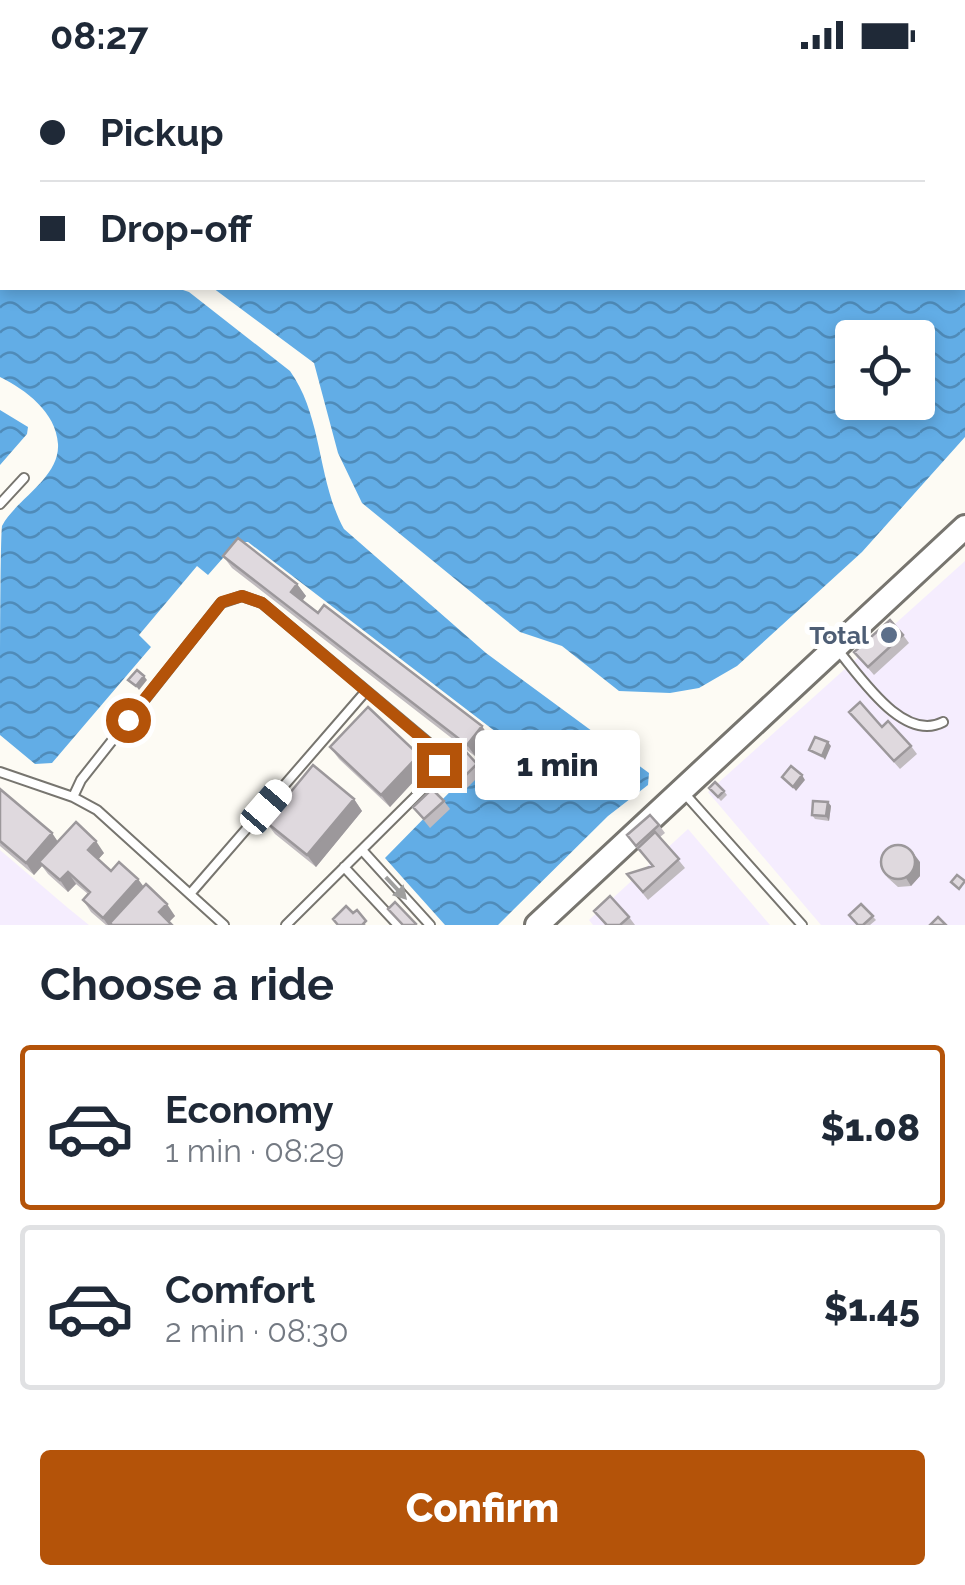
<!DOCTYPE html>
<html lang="en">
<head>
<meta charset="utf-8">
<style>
	body { margin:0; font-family:Raleway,sans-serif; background:#f6f6f7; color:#1f2937; height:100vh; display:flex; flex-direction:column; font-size:38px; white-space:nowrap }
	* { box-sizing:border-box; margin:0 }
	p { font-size:32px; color:#747a83 }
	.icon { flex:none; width:55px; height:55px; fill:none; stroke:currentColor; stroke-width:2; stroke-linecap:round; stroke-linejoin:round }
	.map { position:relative; height:855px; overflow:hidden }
	.sheet { display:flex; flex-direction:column; background:#fff; flex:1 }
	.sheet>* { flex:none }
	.top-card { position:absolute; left:0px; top:0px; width:965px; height:220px; box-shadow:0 5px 15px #0003; display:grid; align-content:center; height:220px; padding:0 40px; background:#fff }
	.buttons { position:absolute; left:835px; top:250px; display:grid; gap:20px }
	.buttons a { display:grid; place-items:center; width:100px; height:100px; border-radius:10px; background:#fff; box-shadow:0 5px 15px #0003; font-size:50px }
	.end { position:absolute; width:45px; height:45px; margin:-22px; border:12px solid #b45309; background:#fff; box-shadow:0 0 0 5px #fff }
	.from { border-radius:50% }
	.bubble { position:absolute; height:70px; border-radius:10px; background:#fff; box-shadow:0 5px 15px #0003; font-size:32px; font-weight:800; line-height:70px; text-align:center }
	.car { position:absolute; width:30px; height:60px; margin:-30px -15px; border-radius:12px; box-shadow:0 0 8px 2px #0007; background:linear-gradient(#fff 24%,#345 0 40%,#fff 0 76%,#345 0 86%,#fff 0) }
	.top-card b { display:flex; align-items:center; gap:35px; height:95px; font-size:38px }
	.top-card b+b { border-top:2px solid #e0e1e3 }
	.top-card i { width:25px; height:25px; background:#1f2937 }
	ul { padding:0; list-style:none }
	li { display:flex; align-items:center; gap:30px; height:165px; margin:0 20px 15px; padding:0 20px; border:5px solid #e0e1e3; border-radius:10px }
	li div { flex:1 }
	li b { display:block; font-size:38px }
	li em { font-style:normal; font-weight:800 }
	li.current { border-color:#b45309 }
	li>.icon { width:90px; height:90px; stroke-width:1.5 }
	h2 { padding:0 40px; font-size:45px; line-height:120px }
	.primary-button { display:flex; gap:20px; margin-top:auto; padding:20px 40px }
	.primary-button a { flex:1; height:115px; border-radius:10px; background:#b45309; color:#fff; font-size:40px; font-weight:800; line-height:115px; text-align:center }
	.status { display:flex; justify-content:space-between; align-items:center; height:70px; padding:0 50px; background:#fff; direction:ltr }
	.status svg { height:28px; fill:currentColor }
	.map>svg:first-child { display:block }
	.industrial { fill:#f5edfe }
	.water { fill:url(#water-waves); fill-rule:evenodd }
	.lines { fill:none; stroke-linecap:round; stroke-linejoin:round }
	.lane-casing { stroke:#77756f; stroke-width:12 }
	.secondary-casing { stroke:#77756f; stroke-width:28 }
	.lane { stroke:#fff; stroke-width:8 }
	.secondary { stroke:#fff; stroke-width:22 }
	.wall { fill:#c0bbbf }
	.shaded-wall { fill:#9c989b }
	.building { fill:#dfd9de; stroke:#9c989b; stroke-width:2.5 }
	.oneway { fill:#9f9f9e }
	.route { stroke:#b45309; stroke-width:12 }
	.service-dot { fill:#5c6f8a; stroke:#fff; stroke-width:4 }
	.labels { text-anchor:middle; stroke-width:10; stroke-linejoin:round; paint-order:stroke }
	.service-label { font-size:25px; font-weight:bold; fill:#4e5e75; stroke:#fff; text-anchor:end }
</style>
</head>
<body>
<div class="status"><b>08:27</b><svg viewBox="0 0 49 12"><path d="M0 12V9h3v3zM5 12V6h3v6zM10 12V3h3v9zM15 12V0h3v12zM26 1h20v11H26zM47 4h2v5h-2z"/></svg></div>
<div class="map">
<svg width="965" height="855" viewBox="0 0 965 855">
	<defs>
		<pattern id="water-waves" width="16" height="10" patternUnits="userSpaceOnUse" patternTransform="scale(2.5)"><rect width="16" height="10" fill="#62ade6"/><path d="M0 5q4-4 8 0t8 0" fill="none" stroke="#4f8bb9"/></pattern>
	</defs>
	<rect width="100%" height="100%" fill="#fdfbf4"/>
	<path class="industrial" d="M965,491V855H821L708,722Z
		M688,759L770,855H593L589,850Z
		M0,780L68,838L89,855H0Z"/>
	<path class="water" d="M0,0H965V367L862,482L737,596L699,618L670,623L619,621L562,576L520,562L362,433L338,383L314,293L213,218H962V2H2V218H177L189,222L290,301C323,347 317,410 344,459L486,583L649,703L648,715L608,746L498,855H445L385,788L490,681L497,670L496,662L248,472H237L208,505L197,496L139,565L151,577L52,693L35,694L0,665C0,636 0,470 2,456C16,429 60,408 58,374C56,342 26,320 0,307ZM852,268H918V332H852Z
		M0,340L28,357L27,364L0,395Z"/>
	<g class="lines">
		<defs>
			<path id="lane" d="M0,434L24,408
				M837,579C860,606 903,673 943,652
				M0,702L73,727L97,740L224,855
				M685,724L802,855
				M73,727L81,710L221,533L242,526L262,533L436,679L439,695L433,709L286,855
				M362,780L430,855
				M344,797L398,855
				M190,824L366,621"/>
			<path id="secondary" d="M537,855L965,457"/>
		</defs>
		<use href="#lane" class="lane-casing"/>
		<use href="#secondary" class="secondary-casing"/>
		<use href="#lane" class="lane"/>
		<use href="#secondary" class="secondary"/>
	</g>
	<path class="wall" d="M223,486L297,514L306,526L302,530L490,668L476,687L232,498Z
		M903,565L909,573L874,605L854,582Z
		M849,642L882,657L911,676L917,684L900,699Z
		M330,677L427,697L390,737L339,689Z
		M477,694L483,702L463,722L447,703Z
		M709,718L724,721L727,725L721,731Z
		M0,719L52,763L58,772L104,783L98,789L111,801L144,817L175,846L169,852L172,855H106L91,842L83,830L88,824L76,814L68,822L48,804L42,796L34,805L0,776Z
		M354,729L362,741L316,797L275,764L266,752Z
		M444,731L450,739L430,758L413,737Z
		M828,732L831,736L829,751L815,749L812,745Z
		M659,755L665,763L660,767L685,798L648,830L627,804L652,796L627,765Z
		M920,792V806L911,816L898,817L888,808L882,800Z
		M861,834L876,850L870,855H857Z
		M594,841L629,847L635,855H605Z"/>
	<path class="shaded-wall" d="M297,514L306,526L300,534L291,522Z
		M144,606L147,610L139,620L136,616Z
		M482,656L490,668L476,687L467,675Z
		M828,672L831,676L825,690L822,686Z
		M419,685L427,697L390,737L381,725Z
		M802,705L805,710L796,721L793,717Z
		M354,729L362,741L316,797L307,785Z
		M828,732L831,736L829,751L826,746Z
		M52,763L60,775L39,792L42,796L34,805L26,793Z
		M96,771L104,783L96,792L88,780Z
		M914,784L920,792V806L911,816L906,808Z
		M68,802L76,814L68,822L60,810Z
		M138,809L147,821L111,855H108L103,848Z
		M167,834L175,846L167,854L159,842Z"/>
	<path class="building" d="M238,468L297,514L291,522L318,543L324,535L482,656L467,675L223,486Z
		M890,550L903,565L868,597L854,582Z
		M137,600L144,606L136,616L128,610Z
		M860,632L882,657L888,651L911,676L894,691L849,642Z
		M368,637L419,685L381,725L330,677Z
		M815,667L828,672L822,686L809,680Z
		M467,683L477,694L457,714L447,703Z
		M313,695L354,729L307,785L266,752Z
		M791,696L802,705L793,717L782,707Z
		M715,712L724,721L718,727L709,718Z
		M0,719L52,763L26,793L0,771Z
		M432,719L444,731L424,749L413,737Z
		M813,731L828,732L826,746L812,745Z
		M650,745L659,755L636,776L627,765Z
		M76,752L96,771L88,780L111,801L119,792L138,809L103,848L83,830L90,822L68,802L60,810L39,792Z
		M655,762L679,789L643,822L627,804L653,796L638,778Z
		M881 792a17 17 0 1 1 34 0a17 17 0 1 1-34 0Z
		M957,805L965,811L959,819L951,812Z
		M146,814L167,834L159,842L172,855H112L110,853Z
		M610,826L629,847L620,855H607L594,841Z
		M395,832L416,854L415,855H403L388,839Z
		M861,834L873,846L863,855H858L849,845Z
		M346,836L353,843L357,840L366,851L363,854L364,855H338L333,849Z
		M938,847L946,855H930Z"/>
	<defs><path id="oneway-solid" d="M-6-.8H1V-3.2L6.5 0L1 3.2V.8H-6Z" transform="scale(2.5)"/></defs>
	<use class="oneway" href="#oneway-solid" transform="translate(396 818) rotate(47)"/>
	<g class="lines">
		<path class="route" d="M128,650L222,532L242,526L262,533L436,680L439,695"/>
	</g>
	<circle class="service-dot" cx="889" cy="565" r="10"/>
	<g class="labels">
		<g class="service-label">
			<text x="869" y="574">Total</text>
		</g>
	</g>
</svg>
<div class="buttons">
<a><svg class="icon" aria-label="locate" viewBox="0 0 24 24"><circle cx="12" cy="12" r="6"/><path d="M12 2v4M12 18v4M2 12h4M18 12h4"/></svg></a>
</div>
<i class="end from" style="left:128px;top:650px"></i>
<i class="end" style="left:439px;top:695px"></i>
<div class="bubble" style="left:475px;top:660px;width:165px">1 min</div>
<i class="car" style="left:266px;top:737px;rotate:41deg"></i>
<div class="top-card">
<b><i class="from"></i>Pickup</b>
<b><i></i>Drop-off</b>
</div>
</div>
<section class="sheet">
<h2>Choose a ride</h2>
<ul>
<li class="current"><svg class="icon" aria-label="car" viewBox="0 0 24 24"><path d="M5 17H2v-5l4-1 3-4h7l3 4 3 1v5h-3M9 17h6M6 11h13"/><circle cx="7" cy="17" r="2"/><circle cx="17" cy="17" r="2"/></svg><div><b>Economy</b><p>1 min · 08:29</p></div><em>$1.08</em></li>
<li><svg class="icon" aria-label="car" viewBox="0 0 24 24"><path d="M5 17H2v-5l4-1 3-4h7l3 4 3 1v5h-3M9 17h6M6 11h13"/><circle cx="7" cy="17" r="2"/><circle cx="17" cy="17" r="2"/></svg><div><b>Comfort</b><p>2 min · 08:30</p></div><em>$1.45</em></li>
</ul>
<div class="primary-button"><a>Confirm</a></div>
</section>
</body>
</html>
